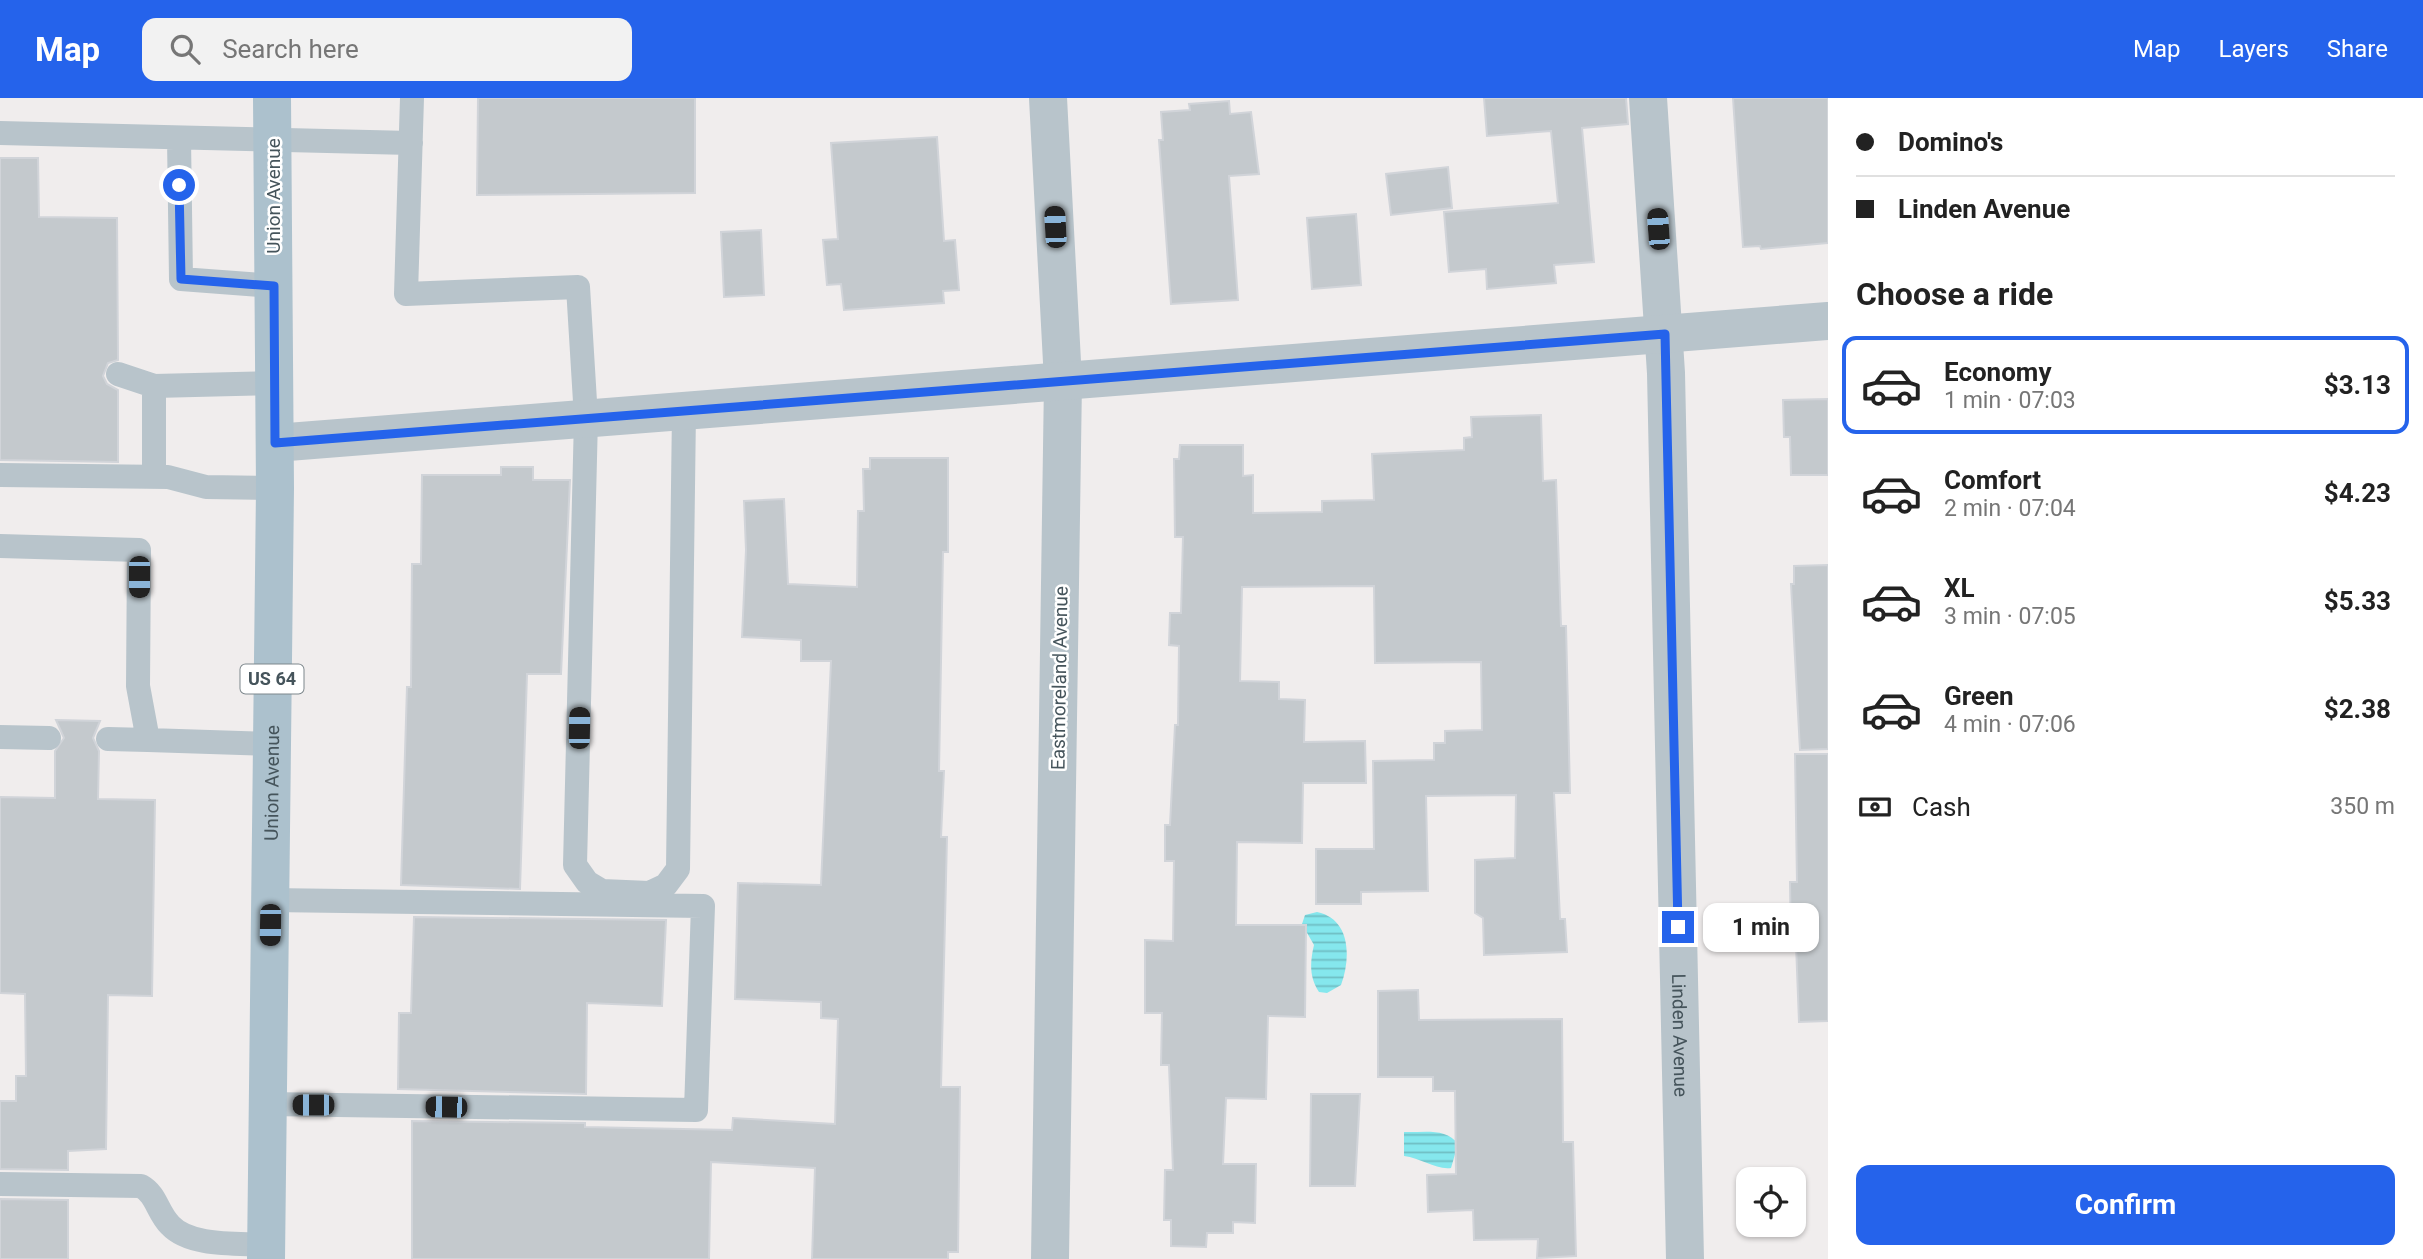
<!DOCTYPE html>
<html lang="en">
<head>
<meta charset="utf-8">
<style>
	body { margin:0; font-family:Roboto,sans-serif; background:#f2f2f2; color:#222; height:100vh; display:flex; flex-direction:column; font-size:26px; white-space:nowrap }
	* { box-sizing:border-box; margin:0 }
	p { font-size:23px; color:#767676 }
	.icon { flex:none; width:38px; height:38px; fill:none; stroke:currentColor; stroke-width:2; stroke-linecap:round; stroke-linejoin:round }
	.map { position:relative; flex:1; overflow:hidden }
	.drawer { display:flex; flex-direction:column; background:#fff; width:595px }
	.drawer>* { flex:none }
	.top-card { display:grid; align-content:center; height:154px; padding:0 28px; background:#fff }
	.buttons { position:absolute; left:1736px; top:1069px; display:grid; gap:14px }
	.buttons a { display:grid; place-items:center; width:70px; height:70px; border-radius:14px; background:#fff; box-shadow:0 2px 5px #0004; font-size:35px }
	.end { position:absolute; width:32px; height:32px; margin:-16px; border:9px solid #2563eb; background:#fff; box-shadow:0 0 0 4px #fff }
	.from { border-radius:50% }
	.bubble { position:absolute; height:49px; border-radius:14px; background:#fff; box-shadow:0 2px 5px #0004; font-size:23px; font-weight:700; line-height:49px; text-align:center }
	.car { position:absolute; width:21px; height:42px; margin:-21px -10px; border-radius:9px; box-shadow:0 0 5px 2px #0007; background:linear-gradient(#222 24%,#8ab4d8 0 40%,#222 0 76%,#8ab4d8 0 86%,#222 0) }
	.top-card b { display:flex; align-items:center; gap:24px; height:66px; font-size:26px }
	.top-card b+b { border-top:2px solid #e0e0e0 }
	.top-card i { width:18px; height:18px; background:#222 }
	ul { padding:0; list-style:none }
	li { display:flex; align-items:center; gap:21px; height:98px; margin:0 14px 10px; padding:0 14px; border:4px solid transparent; border-radius:14px }
	li div { flex:1 }
	li b { display:block; font-size:26px }
	li em { font-style:normal; font-weight:700 }
	li.on { border-color:#2563eb }
	li>.icon { width:63px; height:63px; stroke-width:1.5 }
	h2 { padding:0 28px; font-size:32px; line-height:84px }
	.pay { display:flex; align-items:center; gap:18px; height:77px; padding:0 28px; font-size:26px }
	.pay p { margin-inline-start:auto }
	.primary-button { display:flex; gap:14px; margin-top:auto; padding:14px 28px }
	.primary-button a { flex:1; height:80px; border-radius:14px; background:#2563eb; color:#fff; font-size:28px; font-weight:700; line-height:80px; text-align:center }
	header { display:flex; align-items:center; gap:42px; box-sizing:border-box; height:98px; padding:0 35px; background:#2563eb; color:#fff }
	header strong { font-size:33px }
	nav { display:flex; gap:38px; margin-inline-start:auto; font-size:24px }
	.search { width:490px; height:63px; background:#f2f2f2; display:flex; align-items:center; gap:18px; box-sizing:border-box; padding:0 24px; border-radius:14px; color:#767676; font-size:26px }
	main { display:flex; flex:1; min-height:0 }
	.map>svg:first-child { display:block }
	.water { fill:url(#water-rules) }
	.building { fill:#c4c9cd; stroke:#d1d4d9; stroke-width:2 }
	.lines { fill:none; stroke-linecap:round; stroke-linejoin:round }
	.service { stroke:#b8c4cb; stroke-width:24 }
	.minor { stroke:#b8c4cb; stroke-width:38 }
	.primary { stroke:#acc1cd; stroke-width:38 }
	.route { stroke:#2563eb; stroke-width:9 }
	.labels { text-anchor:middle; stroke-width:5; stroke-linejoin:round; paint-order:stroke }
	.shield { fill:#fff; stroke:#7d878c; stroke-width:2 }
	.shield-label { font-size:18px; font-weight:bold; fill:#45545b }
	.street-label { font-size:19px; fill:#45545b; stroke:#fff }
</style>
</head>
<body>
<header>
<strong>Map</strong>
<div class="search"><svg class="icon" aria-label="search" viewBox="0 0 24 24"><circle cx="10" cy="10" r="6"/><path d="M15 15l6 6"/></svg>Search here</div>
<nav><a>Map</a><a>Layers</a><a>Share</a></nav>
</header>
<main>
<div class="map">
<svg width="1828" height="1161" viewBox="0 0 1828 1161">
	<defs>
		<pattern id="water-rules" width="6" height="5" patternUnits="userSpaceOnUse" patternTransform="scale(1.75)"><rect width="6" height="5" fill="#85e7ed"/><path d="M0 2.5h6" fill="none" stroke="#6fbec3"/></pattern>
	</defs>
	<rect width="100%" height="100%" fill="#f0eded"/>
	<path class="water" d="M1317,814C1351,821 1351,860 1341,887L1327,895L1319,894C1309,879 1310,864 1314,847L1302,826L1305,817Z
		M1404,1034C1422,1035 1446,1029 1458,1046L1451,1070C1436,1072 1421,1060 1404,1058Z"/>
	<path class="building" d="M478,0H695V95L477,97Z
		M1484,0H1626L1628,26L1582,30L1594,164L1554,167L1556,185L1487,191L1486,171L1449,174L1444,114L1558,105L1551,33L1487,38Z
		M1733,0H1828V145L1761,151L1760,148L1743,149Z
		M1229,3L1230,16L1251,14L1259,76L1229,78L1238,202L1171,206L1159,42H1163L1161,14L1190,12L1189,6Z
		M937,39L944,143L955,142L959,192L943,193L944,205L844,212L841,186L827,187L823,142L838,141L831,45Z
		M0,60H38L39,119L117,120L118,262L108,265L103,278L107,286L118,292V364L0,362Z
		M1448,69L1452,110L1391,117L1386,76Z
		M1356,116L1361,187L1312,191L1307,120Z
		M761,132L764,197L724,199L721,134Z
		M1828,301V377H1791L1790,339H1784L1783,302Z
		M1541,317L1543,383L1556,382L1561,528H1566L1570,695H1554L1560,821H1565L1567,854L1484,857L1483,820L1475,815V762L1515,760L1516,697L1426,698L1428,793L1361,794V806H1316V751H1374L1373,663L1434,662V645H1445V633L1482,632L1481,564L1375,565L1374,488L1242,489L1240,583L1279,584V601L1305,602L1304,644L1365,643L1366,685H1303L1302,745L1237,744L1236,827H1306L1305,919L1268,918L1266,1001L1226,1000L1223,1066H1256L1255,1125L1233,1124V1135H1207L1206,1149L1171,1148V1122H1164L1165,1072H1173L1169,967H1161L1162,915H1145V842L1173,843L1174,763H1165V727H1170L1175,627H1178L1179,548L1169,547L1170,515H1181L1183,439H1175L1174,361H1179L1180,347H1243V378L1253,377V415L1322,414V403L1374,402L1372,356L1464,352V340L1472,339L1471,319Z
		M870,360H948V454H943L939,673H944L941,739H947L941,989H960L958,1154H948V1161H812L815,1070L711,1064L709,1161H412V1023L585,1025V1029L732,1032L733,1020L835,1026L838,921L821,920V904L735,901L738,785L821,787L831,563H801V542L742,539L746,452L744,403L784,401L788,486L857,489L858,413H864L863,371H870Z
		M501,369H533V382H570L561,576H527L520,791L401,787L407,589H411L412,466H421L422,377H501Z
		M1828,467V651L1800,652L1791,486H1794V468Z
		M56,622L100,623L93,640L99,653L98,701L155,702L152,898L108,897L106,1051L68,1053V1072L0,1071V1003H16V978H26L25,896L0,895V699L55,700V653L64,640Z
		M1795,656H1828V923L1799,924L1796,846H1791L1790,784H1797Z
		M414,819L666,822L662,908L587,905L586,996L398,991L399,915H411Z
		M1418,892L1419,922L1562,921L1563,1044H1573L1576,1158L1537,1160L1538,1141L1474,1142L1473,1112L1428,1114L1427,1077L1456,1076L1455,993H1433V979H1378V893Z
		M1311,996H1360L1355,1088H1310Z
		M0,1101L68,1102V1161H0Z"/>
	<g class="lines">
		<path class="service" d="M412,0L406,196L578,189L586,320L575,767L587,784L602,793L649,795L666,787L678,771L684,313
			M0,35L411,45
			M179,40L181,181L274,188
			M118,276L154,288L275,285
			M154,288V379
			M0,377L168,379L206,389L275,390
			M0,448L139,452L138,588L148,642L271,646
			M0,639L49,640
			M108,641L148,642
			M267,1006L696,1012L703,808L270,802
			M0,1086L141,1088C157,1097 157,1114 170,1127C190,1149 238,1145 266,1147"/>
		<g class="minor">
			<path d="M1048,0L1063,283L1050,1161"/>
			<path id="s1" d="M1648,0L1666,275L1685,1161"/>
			<path d="M275,345L1828,223"/>
		</g>
		<path class="primary" id="s2" d="M266,1161L275,390L272,0"/>
	</g>
	<g class="lines">
		<path class="route" d="M179,87L181,181L274,188L275,345L1665,236L1678,829"/>
	</g>
	<g class="labels">
		<rect class="shield" x="240.5" y="566.5" width="63" height="29" rx="5"/>
		<g class="shield-label">
			<text x="272" y="587">US 64</text>
		</g>
		<g class="street-label">
			<text transform="translate(273 98) rotate(-90)" y="7">Union Avenue</text>
			<text transform="translate(1059 580) rotate(-89)" y="7">Eastmoreland Avenue</text>
			<text dy="7" stroke="none"><textPath href="#s2" startOffset="476">Union Avenue</textPath></text>
			<text dy="7" stroke="none"><textPath href="#s1" startOffset="938">Linden Avenue</textPath></text>
		</g>
	</g>
</svg>
<div class="buttons">
<a><svg class="icon" aria-label="locate" viewBox="0 0 24 24"><circle cx="12" cy="12" r="6"/><path d="M12 2v4M12 18v4M2 12h4M18 12h4"/></svg></a>
</div>
<i class="end from" style="left:179px;top:87px"></i>
<i class="end" style="left:1678px;top:829px"></i>
<div class="bubble" style="left:1703px;top:805px;width:116px">1 min</div>
<i class="car" style="left:1055px;top:129px;rotate:357deg"></i>
<i class="car" style="left:1658px;top:131px;rotate:356deg"></i>
<i class="car" style="left:139px;top:479px;rotate:180deg"></i>
<i class="car" style="left:579px;top:630px;rotate:1deg"></i>
<i class="car" style="left:270px;top:827px;rotate:181deg"></i>
<i class="car" style="left:313px;top:1007px;rotate:270deg"></i>
<i class="car" style="left:446px;top:1009px;rotate:271deg"></i>
</div>
<section class="drawer">
<div class="top-card">
<b><i class="from"></i>Domino's</b>
<b><i></i>Linden Avenue</b>
</div>
<h2>Choose a ride</h2>
<ul>
<li class="on"><svg class="icon" aria-label="car" viewBox="0 0 24 24"><path d="M5 17H2v-5l4-1 3-4h7l3 4 3 1v5h-3M9 17h6M6 11h13"/><circle cx="7" cy="17" r="2"/><circle cx="17" cy="17" r="2"/></svg><div><b>Economy</b><p>1 min · 07:03</p></div><em>$3.13</em></li>
<li><svg class="icon" aria-label="car" viewBox="0 0 24 24"><path d="M5 17H2v-5l4-1 3-4h7l3 4 3 1v5h-3M9 17h6M6 11h13"/><circle cx="7" cy="17" r="2"/><circle cx="17" cy="17" r="2"/></svg><div><b>Comfort</b><p>2 min · 07:04</p></div><em>$4.23</em></li>
<li><svg class="icon" aria-label="car" viewBox="0 0 24 24"><path d="M5 17H2v-5l4-1 3-4h7l3 4 3 1v5h-3M9 17h6M6 11h13"/><circle cx="7" cy="17" r="2"/><circle cx="17" cy="17" r="2"/></svg><div><b>XL</b><p>3 min · 07:05</p></div><em>$5.33</em></li>
<li><svg class="icon" aria-label="car" viewBox="0 0 24 24"><path d="M5 17H2v-5l4-1 3-4h7l3 4 3 1v5h-3M9 17h6M6 11h13"/><circle cx="7" cy="17" r="2"/><circle cx="17" cy="17" r="2"/></svg><div><b>Green</b><p>4 min · 07:06</p></div><em>$2.38</em></li>
</ul>
<div class="pay"><svg class="icon" aria-label="cash" viewBox="0 0 24 24"><path d="M3 7h18v10H3z"/><circle cx="12" cy="12" r="2"/></svg>Cash<p>350 m</p></div>
<div class="primary-button"><a>Confirm</a></div>
</section>
</main>
</body>
</html>
